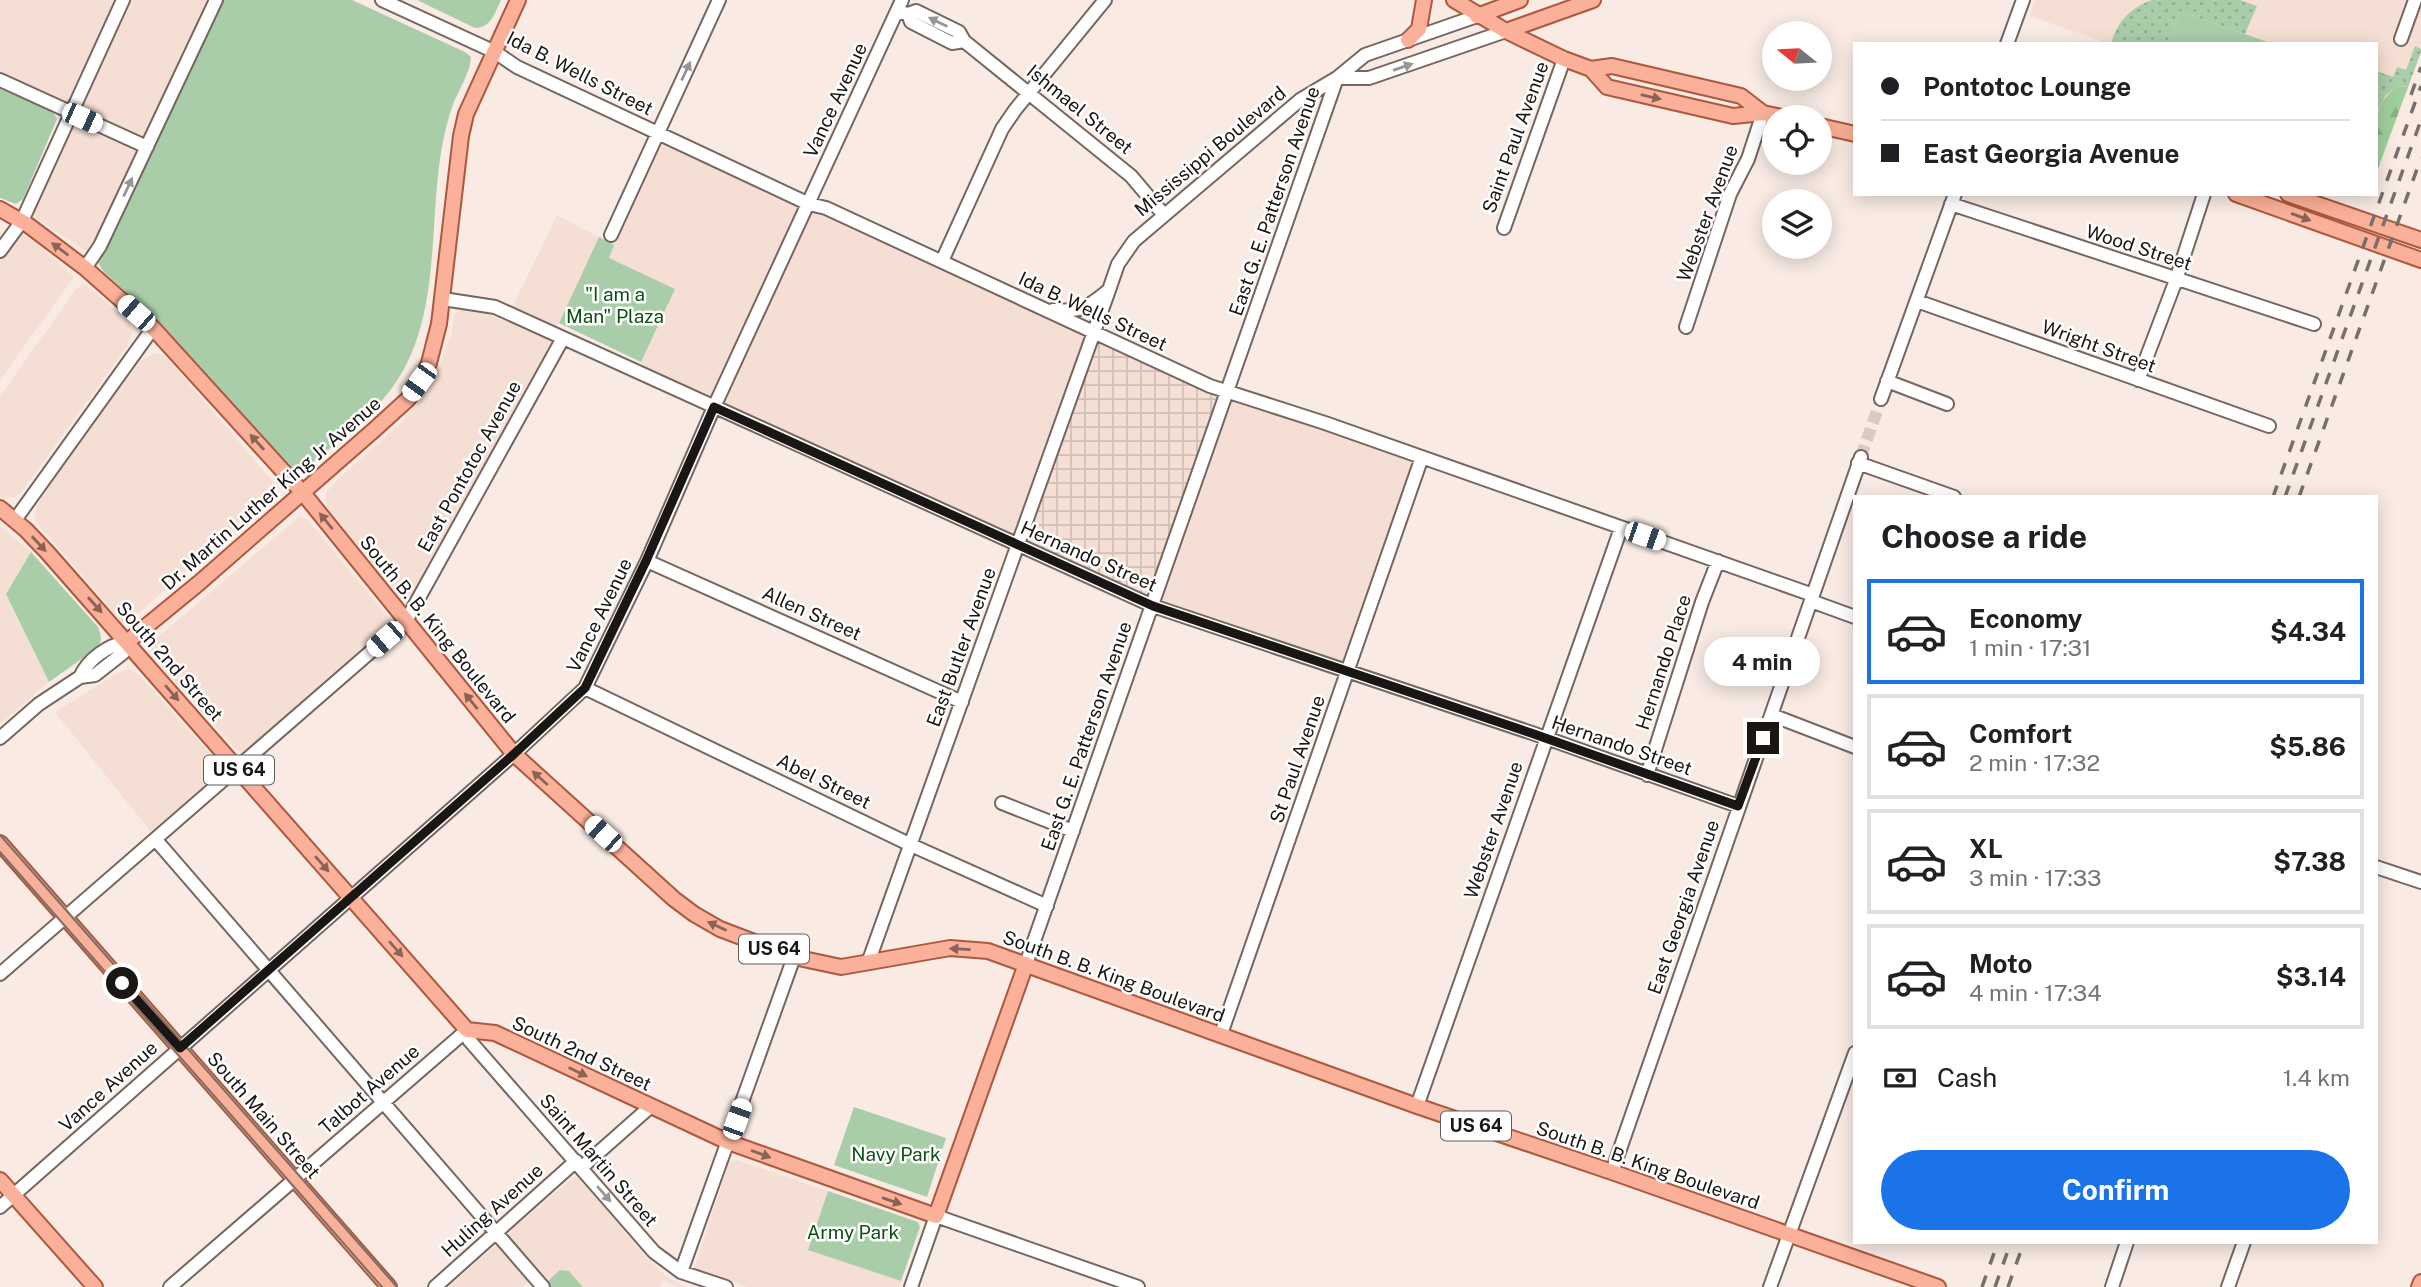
<!DOCTYPE html>
<html lang="en">
<head>
<meta charset="utf-8">
<style>
	body { margin:0; font-family:"Public Sans",sans-serif; background:#f6f6f6; color:#202124; height:100vh; display:flex; flex-direction:column; font-size:26px; white-space:nowrap }
	* { box-sizing:border-box; margin:0 }
	p { font-size:23px; color:#757577 }
	.icon { flex:none; width:38px; height:38px; fill:none; stroke:currentColor; stroke-width:2; stroke-linecap:round; stroke-linejoin:round }
	.map { position:relative; flex:1; overflow:hidden }
	.details { position:absolute; left:1853px; top:495px; width:525px; height:749px; display:flex; flex-direction:column; background:#fff; border-radius:0px; box-shadow:0 4px 18px #0003 }
	.details>* { flex:none }
	.banner { position:absolute; left:1853px; top:42px; width:525px; height:154px; border-radius:0px; box-shadow:0 4px 18px #0003; display:grid; align-content:center; height:154px; padding:0 28px; background:#fff }
	.needle { width:46px; rotate:288deg }
	.tools { position:absolute; left:1762px; top:21px; display:grid; gap:14px }
	.tools a { display:grid; place-items:center; width:70px; height:70px; border-radius:50%; background:#fff; box-shadow:0 4px 18px #0003; font-size:35px }
	.end { position:absolute; width:32px; height:32px; margin:-16px; border:9px solid #1a1613; background:#fff; box-shadow:0 0 0 4px #fff }
	.from { border-radius:50% }
	.bubble { position:absolute; height:49px; border-radius:24px; background:#fff; box-shadow:0 4px 18px #0003; font-size:23px; font-weight:700; line-height:49px; text-align:center }
	.car { position:absolute; width:21px; height:42px; margin:-21px -10px; border-radius:9px; box-shadow:0 0 5px 2px #0007; background:linear-gradient(#fff 24%,#345 0 40%,#fff 0 76%,#345 0 86%,#fff 0) }
	.banner b { display:flex; align-items:center; gap:24px; height:66px; font-size:26px }
	.banner b+b { border-top:2px solid #e0e0e0 }
	.banner i { width:18px; height:18px; background:#202124 }
	ul { padding:0; list-style:none }
	li { display:flex; align-items:center; gap:21px; height:105px; margin:0 14px 10px; padding:0 14px; border:4px solid #e0e0e0; border-radius:0px }
	li div { flex:1 }
	li b { display:block; font-size:26px }
	li em { font-style:normal; font-weight:700 }
	li.active { border-color:#1a73e8 }
	li>.icon { width:63px; height:63px; stroke-width:1.5 }
	h2 { padding:0 28px; font-size:32px; line-height:84px }
	.pay { display:flex; align-items:center; gap:18px; height:77px; padding:0 28px; font-size:26px }
	.pay p { margin-inline-start:auto }
	.button { display:flex; gap:14px; margin-top:auto; padding:14px 28px }
	.button a { flex:1; height:80px; border-radius:42px; background:#1a73e8; color:#fff; font-size:28px; font-weight:700; line-height:80px; text-align:center }
	.map>svg:first-child { display:block }
	.built { fill:#f5dfd4 }
	.industrial { fill:url(#industrial-grid) }
	.grass { fill:url(#grass-dots) }
	.forest { fill:url(#forest-firs) }
	.green { fill:#aacda9 }
	.lines { fill:none; stroke-linecap:round; stroke-linejoin:round }
	.minor-tunnel { stroke:#d8cbc5; stroke-width:12; stroke-dasharray:12 6; stroke-linecap:butt }
	.minor-casing { stroke:#746761; stroke-width:16 }
	.major-casing { stroke:#ab583e; stroke-width:18 }
	.minor { stroke:#fff; stroke-width:12 }
	.major { stroke:#fbb099; stroke-width:14 }
	.tram { stroke:#776f6a; stroke-width:2 }
	.rail { stroke:#776f6a; stroke-width:3.5; stroke-dasharray:12 12; stroke-linecap:butt }
	.oneway { fill:#989695 }
	.oneway2 { fill:#8a6356 }
	.route { stroke:#1a1613; stroke-width:9 }
	.labels { text-anchor:middle; stroke-width:5; stroke-linejoin:round; paint-order:stroke }
	.shield { fill:#fff; stroke:#5f5c5a; stroke-width:2 }
	.shield-label { font-size:18px; font-weight:bold; fill:#1a1613 }
	.street-label { font-size:19px; fill:#1a1613; stroke:#fff }
	.park-label { font-size:19px; fill:#0c5113; stroke:#fff }
</style>
</head>
<body>
<div class="map">
<svg width="2421" height="1287" viewBox="0 0 2421 1287">
	<defs>
		<pattern id="industrial-grid" width="8" height="8" patternUnits="userSpaceOnUse" patternTransform="scale(1.75)"><rect width="8" height="8" fill="#f5dfd4"/><path d="M0 4h8M4 0v8" fill="none" stroke="#d1bfb5"/></pattern>
		<pattern id="grass-dots" width="8" height="8" patternUnits="userSpaceOnUse" patternTransform="scale(1.75)"><rect width="8" height="8" fill="#aacda9"/><path d="M2 2h.1M6 6h.1" fill="none" stroke="#92af91" stroke-width="1.8" stroke-linecap="round"/></pattern>
		<pattern id="forest-firs" width="22" height="20" patternUnits="userSpaceOnUse" patternTransform="scale(1.75)"><rect width="22" height="20" fill="#9fcf9d"/><path d="M5 1l3.5 6h-7zM16 11l3.5 6h-7z" fill="#88b186"/></pattern>
	</defs>
	<rect width="100%" height="100%" fill="#f9ebe4"/>
	<path class="built" d="M0,0H115L68,99L61,100L0,73Z
		M130,0H209L148,133L143,137L87,113L82,103Z
		M2035,0H2421V52L2377,171L2376,44H2098L2099,40L2029,16Z
		M74,125H79L134,149L138,154L99,239L89,253L36,218L33,211Z
		M658,137L805,206L713,401L641,367V362L674,289L608,258L614,245V235Z
		M812,209L907,250L1089,336L1016,538L790,433L723,405Z
		M557,215L599,237L559,323L550,330L511,310Z
		M22,234L36,243L74,277L0,380V259L16,237Z
		M83,284L88,286L129,322L132,330L129,344L22,491L15,497L4,499L0,497V396L77,288Z
		M462,309L499,316L553,342L409,608L330,512L326,504V493L340,477L401,423L422,398L442,360L452,332L454,315Z
		M154,354H161L167,358L275,484L276,490L131,620L123,623L36,522L34,517L39,502L45,492L116,393L141,361Z
		M1232,399L1416,459L1346,668L1160,603Z
		M300,516L307,519L391,621V626L245,753H239L151,655L150,647L152,642Z
		M0,526L31,552L6,594L49,682L0,724Z
		M128,669L132,670L141,677L222,767L221,771L151,832L55,712L117,673Z
		M737,1160L828,1191L808,1250L901,1281L899,1287H747L694,1268L729,1163Z
		M574,1177L579,1178L647,1258L666,1276L685,1287H677L663,1280L660,1287H583L569,1271L561,1270L547,1282L510,1241L508,1233Z
		M497,1244L531,1280L523,1287H448Z"/>
	<path class="industrial" d="M1098,340L1222,394L1150,598L1025,541Z"/>
	<path class="grass" d="M2152,0H2240L2257,6L2245,34L2180,11L2168,44H2111C2117,22 2130,8 2152,0Z
		M2415,46L2421,49V52L2408,87L2397,86L2386,95L2377,112V71L2393,77L2397,67L2406,70Z"/>
	<path class="forest" d="M2397,86L2408,87L2377,171C2376,136 2368,110 2397,86Z"/>
	<path class="green" d="M220,0H352L465,52L471,57C470,73 460,87 454,102C447,120 443,140 440,159C429,236 440,327 389,392C366,421 334,445 306,468H292L286,463L160,323L104,272L98,263Z
		M417,0H501C495,13 491,28 475,28Z
		M2180,11L2273,44H2168Z
		M0,89L53,112L57,119L23,199L16,204L0,198Z
		M599,237L614,245L609,258L675,289L641,362L559,323Z
		M31,552L98,627C101,635 103,640 97,648L49,682L6,594Z
		M854,1107L946,1138L927,1197L834,1165Z
		M828,1191L918,1222L920,1227L901,1281L808,1250Z
		M560,1270L569,1271L583,1287H551L547,1282Z"/>
	<g class="lines">
		<path class="minor-tunnel" d="M1861,457L1881,399"/>
		<defs>
			<path id="minor" d="M382,0L495,52L517,67L809,204L826,208L1210,386L1325,423L1813,595
				M897,11L908,14L916,11L959,32L964,41L1131,176L1164,215
				M908,14L911,22L952,43L964,41
				M2401,39L2415,0
				M2007,44L2023,0
				M1337,78H1369L1506,31
				M0,80L147,147
				M1951,204L2314,324
				M1504,228L1564,59
				M611,235L719,0
				M0,251L22,221L123,0
				M942,261L1002,129L1015,110L1105,0
				M85,268L100,246L216,0
				M443,299L495,307L1153,606L1532,733L1738,806
				M1917,301L2269,426
				M1053,310C1084,312 1086,308 1109,290
				M1686,327L1730,194L1748,159L1763,113
				M2138,380L2176,280L2204,194
				M1887,381L1947,404
				M1881,399L1955,194
				M1858,463L1954,497
				M15,520L153,328
				M647,561L962,702
				M1811,601L1855,617
				M585,688L911,845L1047,906
				M1772,715L1855,747
				M0,738L39,704L80,677L95,675L123,653L127,642C108,645 88,659 80,677
				M1647,775L1702,602L1718,561
				M1002,803L1073,831
				M156,840L543,1287
				M2376,867L2421,882
				M868,963L1109,290L1118,264L1134,241L1300,100L1337,78L1365,55L1477,16
				M1026,964L1337,78
				M0,974L406,621L563,338
				M467,1030L469,1040L654,1252L681,1272L726,1287
				M1221,1034L1422,457
				M1417,1106L1621,528
				M581,1168L650,1107
				M1612,1172L1861,457
				M0,1207L514,754L585,688L647,561L714,407L902,0
				M681,1272L794,957
				M170,1287L467,1030
				M435,1287L576,1161
				M911,1287L936,1216L1138,1287
				M1770,1287L1855,1053
				M2112,1287L2127,1242
				M2228,1287L2244,1242"/>
			<path id="major" d="M1454,0L1506,31L1564,59L1591,69L1607,87L1733,116L1763,113L1782,117
				M1477,16L1520,0
				M1506,31L1593,0
				M1408,40L1419,29L1424,0
				M1591,69L1612,66L1741,96L1763,113
				M1820,126L1855,134
				M2236,194L2421,260
				M2288,194L2421,240
				M0,209L28,225L85,268L153,328L303,493L514,754L674,899L694,914L720,929L794,957L841,967L950,948L988,951L1417,1106L1612,1172L1938,1287
				M0,508L26,530L47,552L467,1030L495,1033L728,1142L936,1216L1026,964
				M127,642L199,583L374,430L408,399L420,382L429,363L439,324L461,136L466,114L518,0
				M0,843L389,1287
				M0,1180L95,1287
				M2419,1287L2421,1282"/>
		</defs>
		<use href="#minor" class="minor-casing"/>
		<use href="#major" class="major-casing"/>
		<use href="#minor" class="minor"/>
		<use href="#major" class="major"/>
		<path class="tram" d="M0,835L397,1287
			M0,852L382,1287"/>
		<path class="rail" d="M2411,95L2421,67
			M2273,497L2421,86
			M2285,497L2421,120
			M2299,497L2421,158
			M1982,1287L1998,1242
			M1995,1287L2011,1242
			M2008,1287L2024,1242"/>
	</g>
	<defs><path id="oneway-solid" d="M-6-.8H1V-3.2L6.5 0L1 3.2V.8H-6Z" transform="scale(1.75)"/></defs>
	<g class="oneway">
		<use href="#oneway-solid" transform="translate(938 22) rotate(-154)"/>
		<use href="#oneway-solid" transform="translate(1403 67) rotate(-19)"/>
		<use href="#oneway-solid" transform="translate(686 71) rotate(-65)"/>
		<use href="#oneway-solid" transform="translate(128 187) rotate(-65)"/>
		<use href="#oneway-solid" transform="translate(604 1194) rotate(49)"/>
	</g>
	<g class="oneway2">
		<use href="#oneway-solid" transform="translate(1651 97) rotate(13)"/>
		<use href="#oneway-solid" transform="translate(2301 217) rotate(20)"/>
		<use href="#oneway-solid" transform="translate(60 249) rotate(-143)"/>
		<use href="#oneway-solid" transform="translate(257 442) rotate(-132)"/>
		<use href="#oneway-solid" transform="translate(326 521) rotate(-129)"/>
		<use href="#oneway-solid" transform="translate(39 544) rotate(47)"/>
		<use href="#oneway-solid" transform="translate(95 605) rotate(48)"/>
		<use href="#oneway-solid" transform="translate(172 693) rotate(49)"/>
		<use href="#oneway-solid" transform="translate(471 701) rotate(-129)"/>
		<use href="#oneway-solid" transform="translate(540 778) rotate(-138)"/>
		<use href="#oneway-solid" transform="translate(322 864) rotate(49)"/>
		<use href="#oneway-solid" transform="translate(717 926) rotate(-155)"/>
		<use href="#oneway-solid" transform="translate(396 949) rotate(49)"/>
		<use href="#oneway-solid" transform="translate(960 949) rotate(-177)"/>
		<use href="#oneway-solid" transform="translate(578 1072) rotate(26)"/>
		<use href="#oneway-solid" transform="translate(761 1154) rotate(20)"/>
		<use href="#oneway-solid" transform="translate(892 1201) rotate(19)"/>
	</g>
	<g class="lines">
		<path class="route" d="M122,983L180,1048L514,754L585,688L646,561L714,407L1153,606L1531,733L1738,806L1763,738"/>
	</g>
	<g class="labels">
		<g class="shield">
			<rect x="204" y="755.5" width="70" height="29" rx="5"/>
			<rect x="739" y="934.5" width="70" height="29" rx="5"/>
			<rect x="1441" y="1111.5" width="70" height="29" rx="5"/>
		</g>
		<g class="shield-label">
			<text x="239" y="776">US 64</text>
			<text x="774" y="955">US 64</text>
			<text x="1476" y="1132">US 64</text>
		</g>
		<g class="street-label">
			<text transform="translate(580 73) rotate(27)" y="7">Ida B. Wells Street</text>
			<text transform="translate(835 100) rotate(-65)" y="7">Vance Avenue</text>
			<text transform="translate(1080 109) rotate(39)" y="7">Ishmael Street</text>
			<text transform="translate(1515 137) rotate(-70)" y="7">Saint Paul Avenue</text>
			<text transform="translate(1210 151) rotate(-40)" y="7">Mississippi Boulevard</text>
			<text transform="translate(1274 201) rotate(-71)" y="7">East G. E. Patterson Avenue</text>
			<text transform="translate(1707 213) rotate(-70)" y="7">Webster Avenue</text>
			<text transform="translate(2139 247) rotate(18)" y="7">Wood Street</text>
			<text transform="translate(1093 311) rotate(25)" y="7">Ida B. Wells Street</text>
			<text transform="translate(2099 346) rotate(20)" y="7">Wright Street</text>
			<text transform="translate(469 466) rotate(-61)" y="7">East Pontotoc Avenue</text>
			<text transform="translate(271 493) rotate(-41)" y="7">Dr. Martin Luther King Jr Avenue</text>
			<text transform="translate(1089 556) rotate(24)" y="7">Hernando Street</text>
			<text transform="translate(812 613) rotate(24)" y="7">Allen Street</text>
			<text transform="translate(599 615) rotate(-64)" y="7">Vance Avenue</text>
			<text transform="translate(438 629) rotate(51)" y="7">South B. B. King Boulevard</text>
			<text transform="translate(961 647) rotate(-70)" y="7">East Butler Avenue</text>
			<text transform="translate(170 661) rotate(49)" y="7">South 2nd Street</text>
			<text transform="translate(1663 662) rotate(-72)" y="7">Hernando Place</text>
			<text transform="translate(1086 736) rotate(-71)" y="7">East G. E. Patterson Avenue</text>
			<text transform="translate(1622 745) rotate(19)" y="7">Hernando Street</text>
			<text transform="translate(1297 759) rotate(-71)" y="7">St Paul Avenue</text>
			<text transform="translate(824 781) rotate(26)" y="7">Abel Street</text>
			<text transform="translate(1493 830) rotate(-71)" y="7">Webster Avenue</text>
			<text transform="translate(1683 907) rotate(-71)" y="7">East Georgia Avenue</text>
			<text transform="translate(1114 976) rotate(20)" y="7">South B. B. King Boulevard</text>
			<text transform="translate(582 1053) rotate(25)" y="7">South 2nd Street</text>
			<text transform="translate(108 1086) rotate(-42)" y="7">Vance Avenue</text>
			<text transform="translate(369 1089) rotate(-41)" y="7">Talbot Avenue</text>
			<text transform="translate(264 1115) rotate(49)" y="7">South Main Street</text>
			<text transform="translate(599 1160) rotate(49)" y="7">Saint Martin Street</text>
			<text transform="translate(1648 1165) rotate(19)" y="7">South B. B. King Boulevard</text>
			<text transform="translate(492 1210) rotate(-42)" y="7">Huling Avenue</text>
		</g>
		<g class="park-label">
			<text x="615" y="301">"I am a<tspan x="615" dy="22">Man" Plaza</tspan></text>
			<text x="896" y="1161">Navy Park</text>
			<text x="853" y="1239">Army Park</text>
		</g>
	</g>
</svg>
<div class="tools">
<a><svg class="needle" viewBox="-14 -14 28 28"><path d="M0-13l5 13h-10z" fill="#e53935"/><path d="M0 13l5-13h-10z" fill="#757577"/></svg></a>
<a><svg class="icon" aria-label="locate" viewBox="0 0 24 24"><circle cx="12" cy="12" r="6"/><path d="M12 2v4M12 18v4M2 12h4M18 12h4"/></svg></a>
<a><svg class="icon" aria-label="layers" viewBox="0 0 24 24"><path d="M12 4l9 5-9 5-9-5zM3 14l9 5 9-5"/></svg></a>
</div>
<i class="end from" style="left:122px;top:983px"></i>
<i class="end" style="left:1763px;top:738px"></i>
<div class="bubble" style="left:1704px;top:637px;width:116px">4 min</div>
<i class="car" style="left:82px;top:118px;rotate:114deg"></i>
<i class="car" style="left:136px;top:313px;rotate:311deg"></i>
<i class="car" style="left:419px;top:382px;rotate:216deg"></i>
<i class="car" style="left:1645px;top:536px;rotate:109deg"></i>
<i class="car" style="left:385px;top:639px;rotate:229deg"></i>
<i class="car" style="left:603px;top:834px;rotate:312deg"></i>
<i class="car" style="left:737px;top:1119px;rotate:20deg"></i>
<div class="banner">
<b><i class="from"></i>Pontotoc Lounge</b>
<b><i></i>East Georgia Avenue</b>
</div>
<section class="details">
<h2>Choose a ride</h2>
<ul>
<li class="active"><svg class="icon" aria-label="car" viewBox="0 0 24 24"><path d="M5 17H2v-5l4-1 3-4h7l3 4 3 1v5h-3M9 17h6M6 11h13"/><circle cx="7" cy="17" r="2"/><circle cx="17" cy="17" r="2"/></svg><div><b>Economy</b><p>1 min · 17:31</p></div><em>$4.34</em></li>
<li><svg class="icon" aria-label="car" viewBox="0 0 24 24"><path d="M5 17H2v-5l4-1 3-4h7l3 4 3 1v5h-3M9 17h6M6 11h13"/><circle cx="7" cy="17" r="2"/><circle cx="17" cy="17" r="2"/></svg><div><b>Comfort</b><p>2 min · 17:32</p></div><em>$5.86</em></li>
<li><svg class="icon" aria-label="car" viewBox="0 0 24 24"><path d="M5 17H2v-5l4-1 3-4h7l3 4 3 1v5h-3M9 17h6M6 11h13"/><circle cx="7" cy="17" r="2"/><circle cx="17" cy="17" r="2"/></svg><div><b>XL</b><p>3 min · 17:33</p></div><em>$7.38</em></li>
<li><svg class="icon" aria-label="car" viewBox="0 0 24 24"><path d="M5 17H2v-5l4-1 3-4h7l3 4 3 1v5h-3M9 17h6M6 11h13"/><circle cx="7" cy="17" r="2"/><circle cx="17" cy="17" r="2"/></svg><div><b>Moto</b><p>4 min · 17:34</p></div><em>$3.14</em></li>
</ul>
<div class="pay"><svg class="icon" aria-label="cash" viewBox="0 0 24 24"><path d="M3 7h18v10H3z"/><circle cx="12" cy="12" r="2"/></svg>Cash<p>1.4 km</p></div>
<div class="button"><a>Confirm</a></div>
</section>
</div>
</body>
</html>
